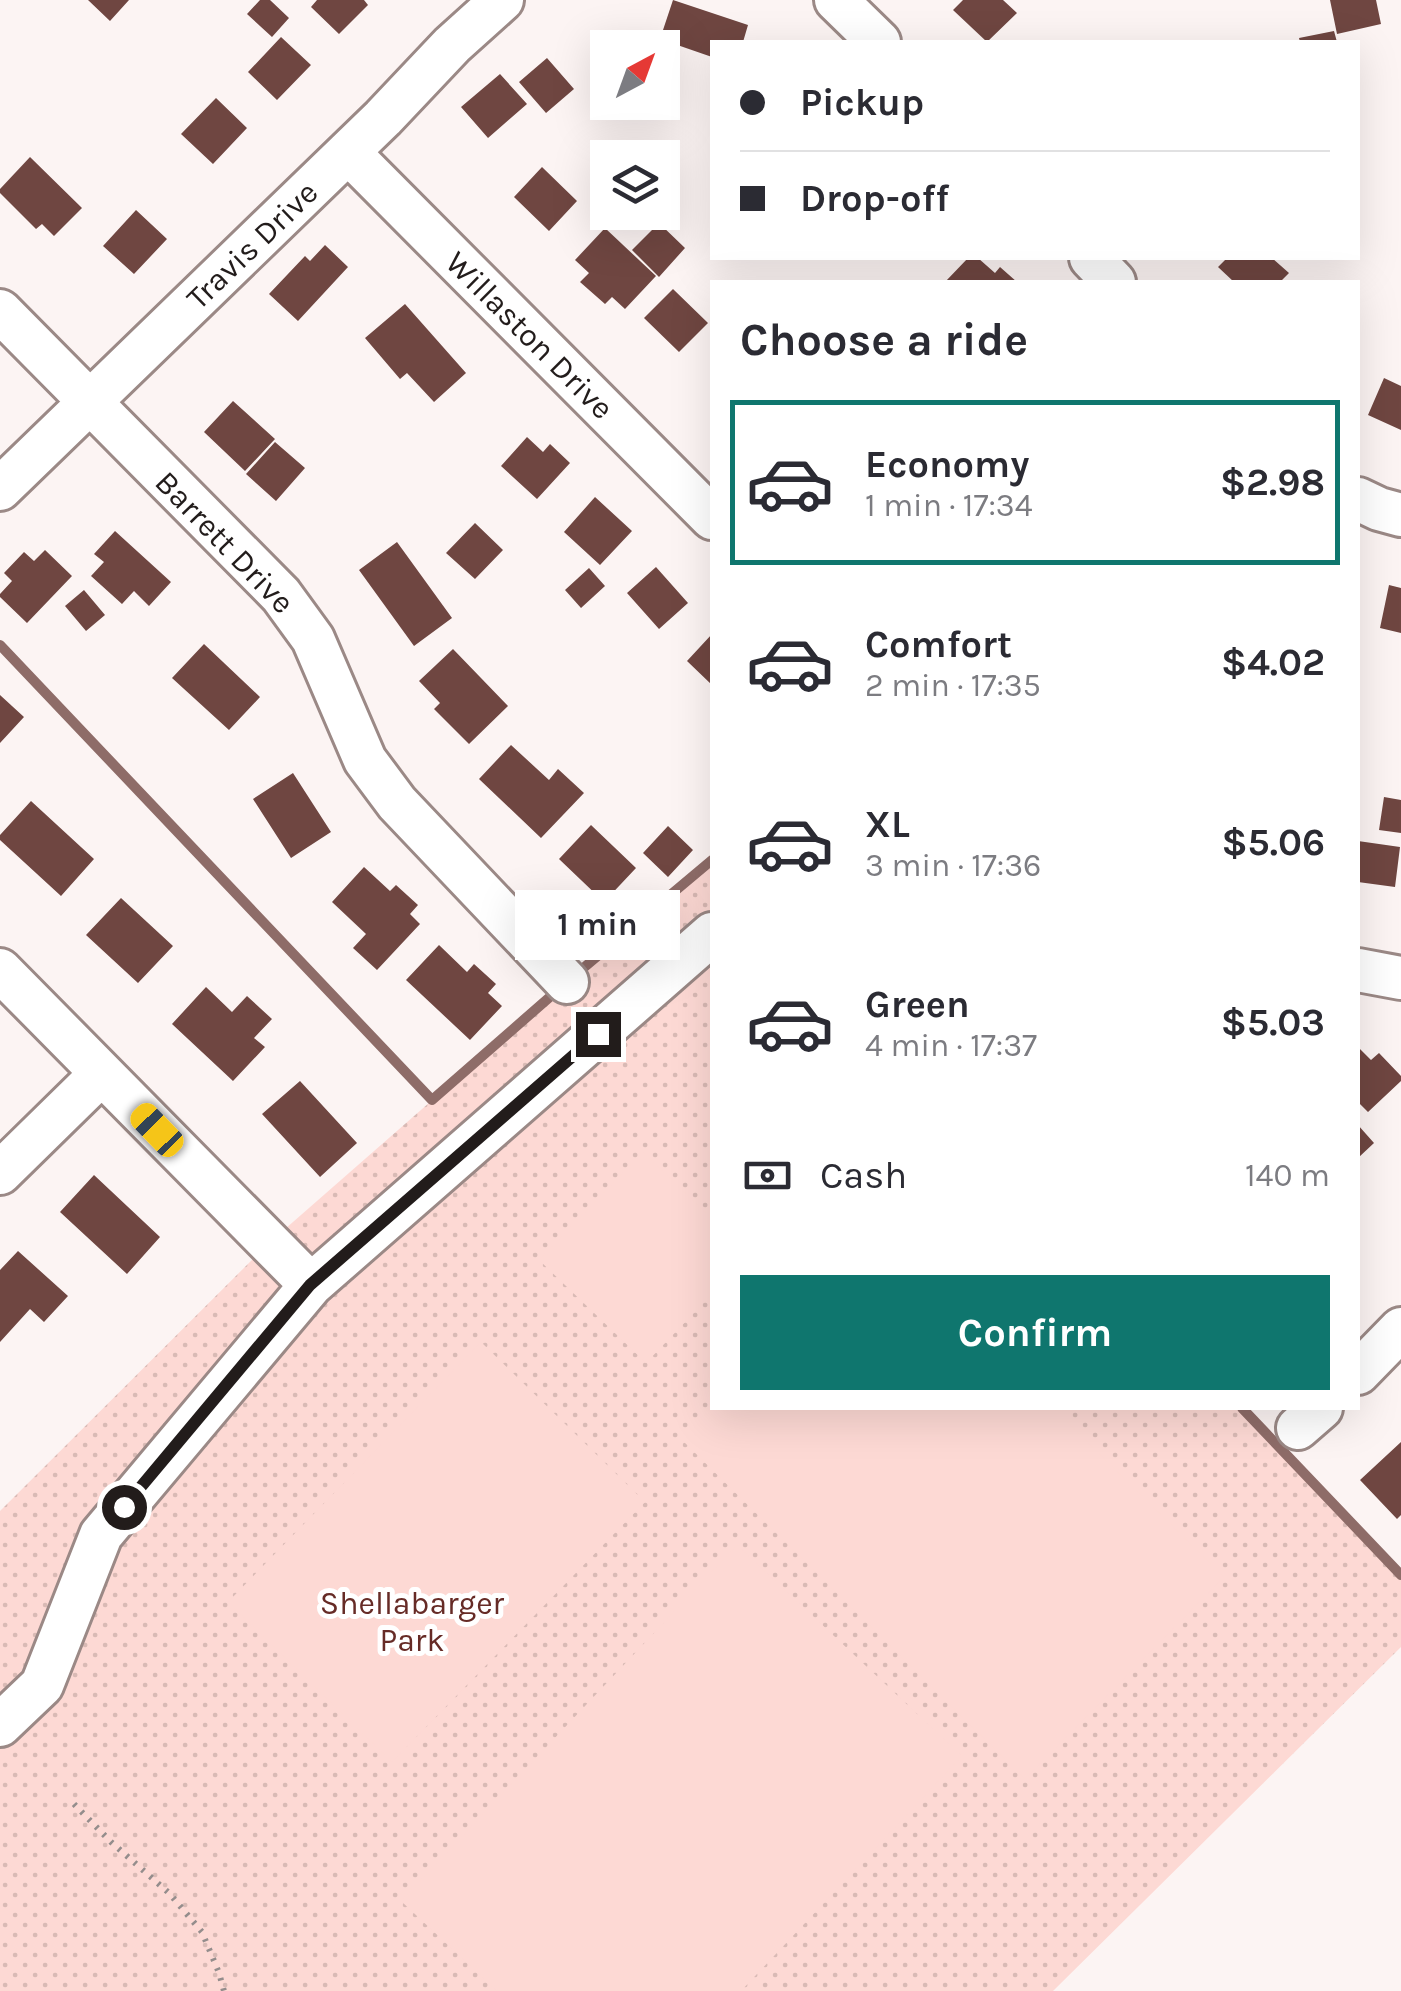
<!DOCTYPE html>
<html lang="en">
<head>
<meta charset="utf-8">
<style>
	body { margin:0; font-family:Karla,sans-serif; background:#f7f7f7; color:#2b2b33; height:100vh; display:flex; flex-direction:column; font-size:38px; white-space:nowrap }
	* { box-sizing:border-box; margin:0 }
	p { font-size:32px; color:#7c7c81 }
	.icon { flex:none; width:55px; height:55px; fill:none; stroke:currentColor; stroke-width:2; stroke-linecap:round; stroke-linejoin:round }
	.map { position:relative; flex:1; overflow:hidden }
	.panel { position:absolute; left:710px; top:280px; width:650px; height:1130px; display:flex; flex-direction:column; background:#fff; border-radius:0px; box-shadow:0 10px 40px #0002 }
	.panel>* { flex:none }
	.banner { position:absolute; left:710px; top:40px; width:650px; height:220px; border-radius:0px; box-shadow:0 10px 40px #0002; display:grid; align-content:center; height:220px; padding:0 30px; background:#fff }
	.needle { width:65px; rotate:41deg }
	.tools { position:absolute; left:590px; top:30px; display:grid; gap:20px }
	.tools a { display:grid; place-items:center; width:90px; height:90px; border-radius:0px; background:#fff; box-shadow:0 10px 40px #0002; font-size:50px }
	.end { position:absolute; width:45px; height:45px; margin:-22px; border:12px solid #221c1b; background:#fff; box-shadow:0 0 0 5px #fff }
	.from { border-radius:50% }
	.bubble { position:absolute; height:70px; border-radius:0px; background:#fff; box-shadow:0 10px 40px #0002; font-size:32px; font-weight:700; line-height:70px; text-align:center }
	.car { position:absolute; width:30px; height:60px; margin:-30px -15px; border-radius:12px; box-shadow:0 0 8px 2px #0007; background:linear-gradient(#f5c518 24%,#345 0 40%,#f5c518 0 76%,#345 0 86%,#f5c518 0) }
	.banner b { display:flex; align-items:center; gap:35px; height:95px; font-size:38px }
	.banner b+b { border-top:2px solid #e1e1e2 }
	.banner i { width:25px; height:25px; background:#2b2b33 }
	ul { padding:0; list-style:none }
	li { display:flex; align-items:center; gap:30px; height:165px; margin:0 20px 15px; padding:0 10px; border:5px solid transparent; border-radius:0px }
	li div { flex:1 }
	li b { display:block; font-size:38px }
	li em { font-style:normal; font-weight:700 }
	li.selected { border-color:#0f766e }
	li>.icon { width:90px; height:90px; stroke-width:1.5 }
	h2 { padding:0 30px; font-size:45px; line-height:120px }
	.pay { display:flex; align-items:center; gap:25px; height:110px; padding:0 30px; font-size:38px }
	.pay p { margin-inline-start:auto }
	.cta { display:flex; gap:20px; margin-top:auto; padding:20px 30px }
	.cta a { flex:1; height:115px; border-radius:0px; background:#0f766e; color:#fff; font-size:40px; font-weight:700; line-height:115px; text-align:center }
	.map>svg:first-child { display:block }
	.grass { fill:url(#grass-dots) }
	.garden { fill:#fdd9d4 }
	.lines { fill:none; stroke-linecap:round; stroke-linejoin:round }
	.stream { stroke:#8e6c68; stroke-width:10 }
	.building { fill:#6f4641 }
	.minor-casing { stroke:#9b8986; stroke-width:48 }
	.path { stroke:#948d8c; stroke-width:6; stroke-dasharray:2.5 8; stroke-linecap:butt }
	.minor { stroke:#fff; stroke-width:42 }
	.route { stroke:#221c1b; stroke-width:12 }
	.labels { text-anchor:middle; stroke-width:10; stroke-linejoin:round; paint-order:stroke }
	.street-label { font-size:32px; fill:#221c1b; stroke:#fff }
	.park-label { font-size:32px; fill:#662b26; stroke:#fff }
</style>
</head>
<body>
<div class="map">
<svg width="1401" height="1991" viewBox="0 0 1401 1991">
	<defs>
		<pattern id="grass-dots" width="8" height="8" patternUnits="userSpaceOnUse" patternTransform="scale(2.5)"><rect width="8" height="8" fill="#fdd9d4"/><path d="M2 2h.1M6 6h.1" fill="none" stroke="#d9bab5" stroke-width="1.8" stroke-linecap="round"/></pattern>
	</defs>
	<rect width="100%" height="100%" fill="#fcf4f3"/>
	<path class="grass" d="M712,860V1408H1239L1401,1575V1647L1053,1991H0V1511L269,1243L567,982Z"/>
	<path class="garden" d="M643,1152L712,1219V1294L646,1363L539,1260Z
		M481,1342L645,1502L392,1762L228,1602Z
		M716,1408H1053L1224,1577L1025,1779L683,1441Z
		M737,1545L962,1756L741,1991H497L401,1901Z"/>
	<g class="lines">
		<path class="stream" d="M0,645L432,1100L559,989
			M575,975L712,860
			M1242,1408L1401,1575"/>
	</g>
	<path class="building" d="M88,0H129L110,21Z
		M260,0H270L289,18L272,37L247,14Z
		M317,0H364L368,5L339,34L311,7Z
		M673,0L748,25L743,42H712V57L660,39Z
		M963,0H1003L1017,13L987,42L953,10Z
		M1330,0H1376L1381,24L1337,34Z
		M1334,31L1337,42H1300L1299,38Z
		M281,37L311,65L277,100L248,72Z
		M547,58L574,89L546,113L519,82Z
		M500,74L527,104L488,138L461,107Z
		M216,98L247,128L213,164L181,134Z
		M30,157L82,208L54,236L42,224L36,229L0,193V189Z
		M542,167L577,201L549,231L514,197Z
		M136,210L167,239L134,274L103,246Z
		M659,223L685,248L659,277L632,250Z
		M605,228L656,276L625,309L612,297L605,304L580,282L589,273L575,260Z
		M325,245L348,267L298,321L269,294L305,256L310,261Z
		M968,258H978L995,273L1000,267L1017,282H945Z
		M1227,258H1272L1289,273L1280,282H1234L1218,267Z
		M673,289L708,323L679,352L644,318Z
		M405,304L466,373L434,402L407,373L400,379L365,338Z
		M1384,378L1401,386V430L1368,415Z
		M233,401L275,439L245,471L204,432Z
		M527,437L543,452L550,444L570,463L537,499L501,466Z
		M275,442L305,468L276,501L246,474Z
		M595,497L632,531L600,565L564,532Z
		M475,523L503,550L475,579L446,553Z
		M115,531L171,582L149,606L134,591L122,604L91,576L104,562L94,554Z
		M397,542L452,618L414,646L359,570Z
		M45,550L72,576L27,623L0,597V594L12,581L4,573L24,552L34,561Z
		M656,567L688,603L659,629L627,593Z
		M589,568L605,586L581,608L565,590Z
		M1389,585L1401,588V633L1380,628Z
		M84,590L105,615L86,631L65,606Z
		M712,634V685L687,661Z
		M204,644L260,697L229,730L172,678Z
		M453,649L508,706L469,744L434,709L440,703L419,681Z
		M0,695L24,717L0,743Z
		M511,745L549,780L558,769L584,793L541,838L479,779Z
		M293,773L331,832L291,858L253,799Z
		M1384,797L1401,800V833L1379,830Z
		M31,801L94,859L61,896L0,840V835Z
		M591,825L636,868L604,902L559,859Z
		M668,826L693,850L668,877L643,853Z
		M1358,841L1400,847L1395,887L1358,882Z
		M364,867L390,891L396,885L418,905L410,914L420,924L377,970L353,948L366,934L332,902Z
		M121,898L173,946L138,983L86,935Z
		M439,945L467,972L474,964L496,984L488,993L502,1006L470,1040L406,980Z
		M206,987L232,1012L247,996L272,1019L254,1038L265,1047L233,1081L172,1024Z
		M1358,1047L1371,1060L1379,1053L1401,1076V1081L1368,1112L1358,1102Z
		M300,1081L357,1143L320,1177L262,1114Z
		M1358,1125L1374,1143L1358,1158Z
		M94,1175L160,1237L127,1274L60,1212Z
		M18,1251L68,1296L44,1322L30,1309L0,1342V1270Z
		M1401,1442V1515L1397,1519L1360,1480Z"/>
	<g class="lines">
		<defs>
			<path id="minor" d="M836,0L879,42
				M348,152L712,518
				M1091,258L1114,282
				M0,311L281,595L313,639L365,760L397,803L567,982
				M0,489L383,118L452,45L502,0
				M1358,499L1379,509L1401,515
				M0,970L311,1285
				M1358,970L1401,978
				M0,1173L101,1074
				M1358,1373L1401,1329
				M1298,1428L1321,1408
				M0,1725L42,1685L101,1535L311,1285L712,934"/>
		</defs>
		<use href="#minor" class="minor-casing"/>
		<path class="path" d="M74,1804L111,1842L169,1893L202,1932L219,1973L224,1991"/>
		<use href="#minor" class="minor"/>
	</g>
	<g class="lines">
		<path class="route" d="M124,1507L310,1285L598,1034"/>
	</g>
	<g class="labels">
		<g class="street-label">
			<text transform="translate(252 245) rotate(-44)" y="11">Travis Drive</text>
			<text transform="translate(530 335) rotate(45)" y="11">Willaston Drive</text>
			<text transform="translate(225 542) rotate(46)" y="11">Barrett Drive</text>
		</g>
		<g class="park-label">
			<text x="412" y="1614">Shellabarger<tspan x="412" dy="37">Park</tspan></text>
		</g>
	</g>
</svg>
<div class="tools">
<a><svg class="needle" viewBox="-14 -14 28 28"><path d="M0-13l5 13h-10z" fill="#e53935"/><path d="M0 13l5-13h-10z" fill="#7c7c81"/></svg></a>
<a><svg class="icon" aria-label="layers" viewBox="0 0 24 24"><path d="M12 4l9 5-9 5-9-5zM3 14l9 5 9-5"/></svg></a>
</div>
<i class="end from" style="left:124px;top:1507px"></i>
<i class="end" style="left:598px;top:1034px"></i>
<div class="bubble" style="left:515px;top:890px;width:165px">1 min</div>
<i class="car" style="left:157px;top:1130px;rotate:316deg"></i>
<div class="banner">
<b><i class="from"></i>Pickup</b>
<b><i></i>Drop-off</b>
</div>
<section class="panel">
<h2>Choose a ride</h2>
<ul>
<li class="selected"><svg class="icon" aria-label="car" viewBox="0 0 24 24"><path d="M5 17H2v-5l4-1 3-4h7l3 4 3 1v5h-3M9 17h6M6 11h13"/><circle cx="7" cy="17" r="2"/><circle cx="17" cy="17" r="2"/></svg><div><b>Economy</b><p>1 min · 17:34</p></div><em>$2.98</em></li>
<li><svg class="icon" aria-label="car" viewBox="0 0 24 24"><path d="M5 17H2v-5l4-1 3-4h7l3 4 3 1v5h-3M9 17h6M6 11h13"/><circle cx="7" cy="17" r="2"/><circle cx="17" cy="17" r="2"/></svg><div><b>Comfort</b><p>2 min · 17:35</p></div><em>$4.02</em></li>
<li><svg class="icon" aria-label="car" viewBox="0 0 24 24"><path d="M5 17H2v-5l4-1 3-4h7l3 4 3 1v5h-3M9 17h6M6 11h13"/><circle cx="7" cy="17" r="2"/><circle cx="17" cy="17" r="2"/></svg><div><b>XL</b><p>3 min · 17:36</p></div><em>$5.06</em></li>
<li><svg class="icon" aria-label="car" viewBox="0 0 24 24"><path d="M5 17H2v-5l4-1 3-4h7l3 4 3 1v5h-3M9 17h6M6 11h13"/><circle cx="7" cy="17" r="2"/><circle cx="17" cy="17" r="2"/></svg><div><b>Green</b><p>4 min · 17:37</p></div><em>$5.03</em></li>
</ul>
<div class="pay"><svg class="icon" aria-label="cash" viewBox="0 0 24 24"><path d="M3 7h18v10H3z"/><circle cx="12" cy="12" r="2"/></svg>Cash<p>140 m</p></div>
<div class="cta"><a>Confirm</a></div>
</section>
</div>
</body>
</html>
